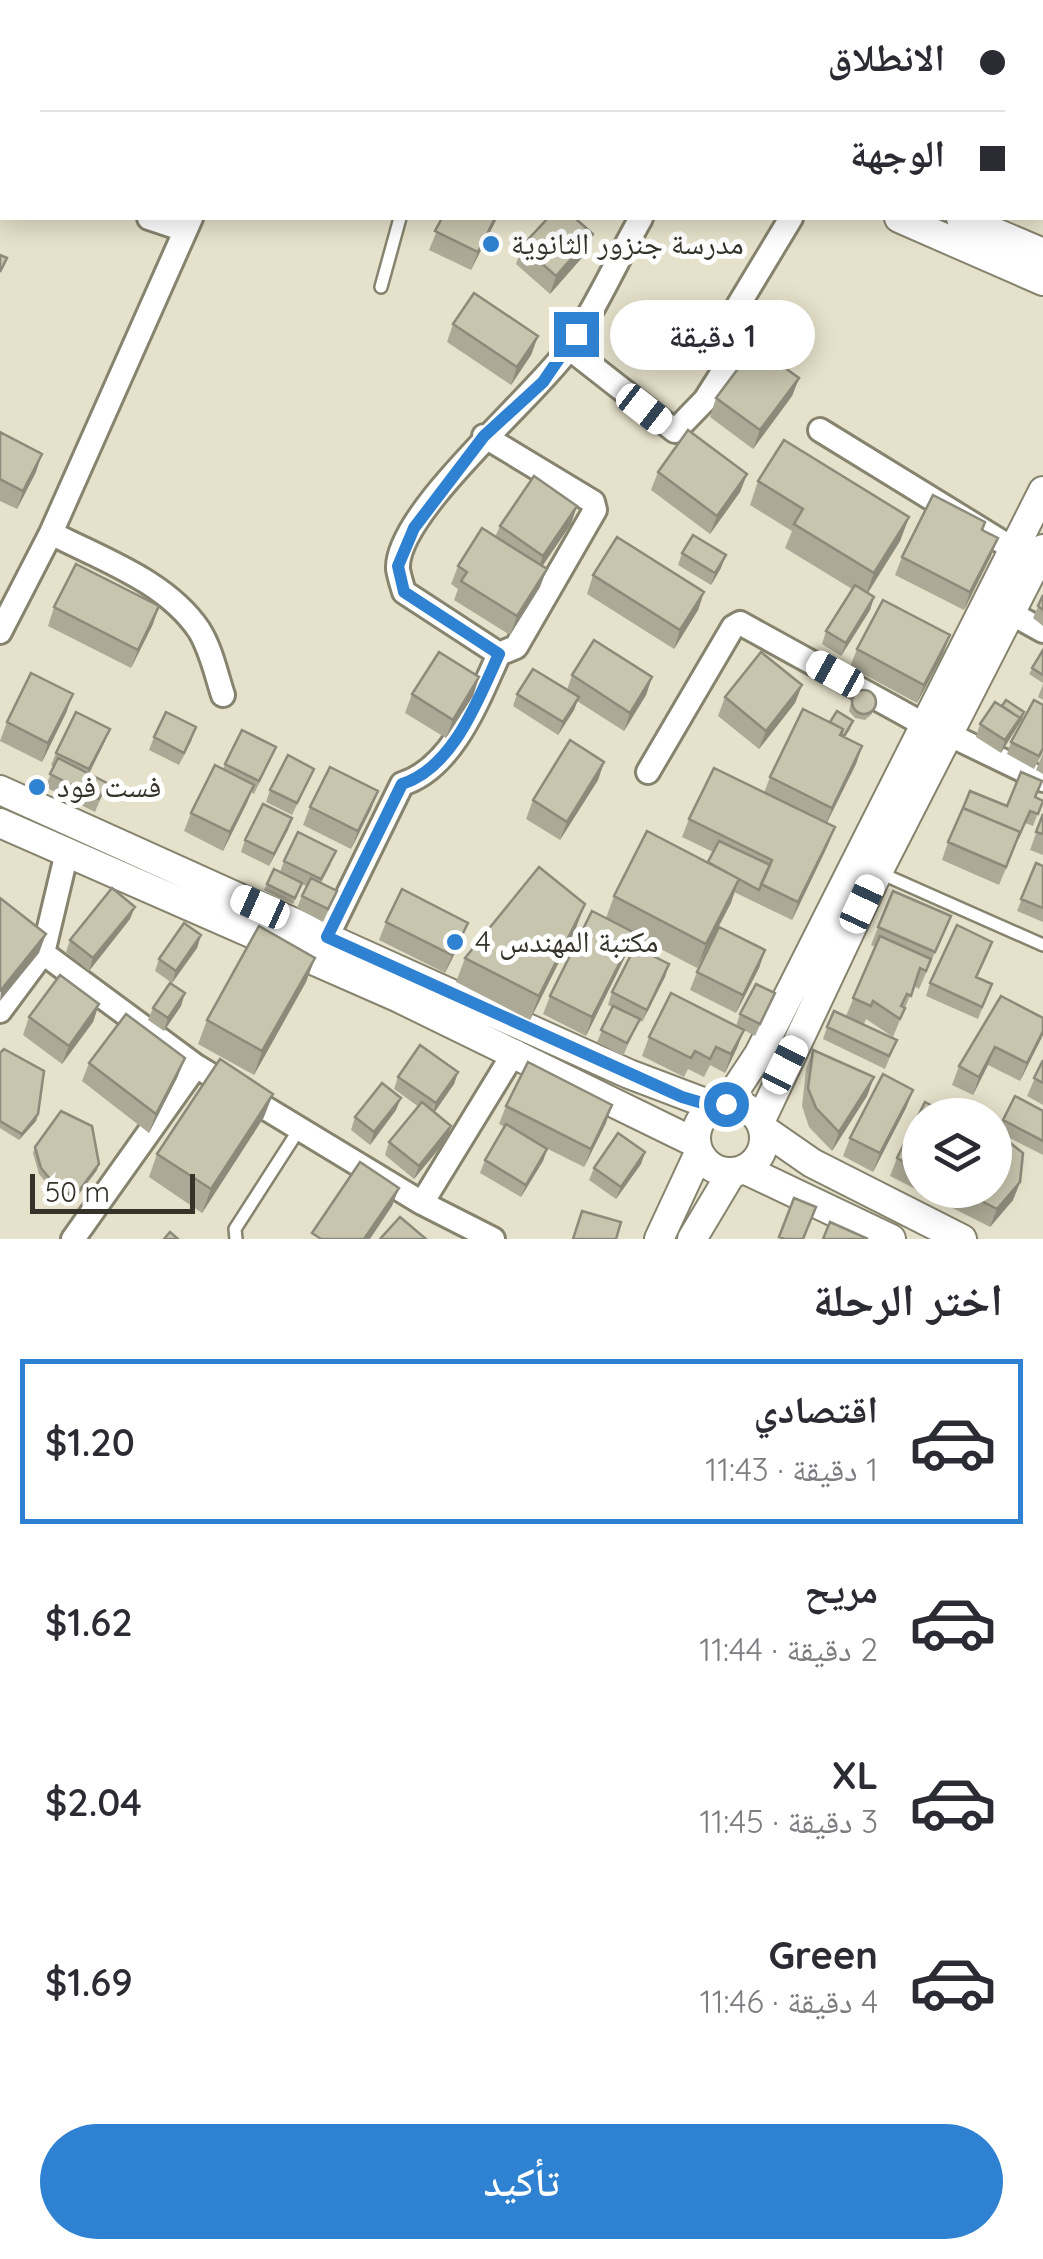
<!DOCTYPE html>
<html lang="ar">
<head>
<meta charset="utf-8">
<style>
	body { margin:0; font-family:Quicksand,"Noto Naskh Arabic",sans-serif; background:#f7f7f7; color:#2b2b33; direction:rtl; height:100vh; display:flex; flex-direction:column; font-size:38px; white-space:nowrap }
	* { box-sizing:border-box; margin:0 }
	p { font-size:32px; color:#7c7c81 }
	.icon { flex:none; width:55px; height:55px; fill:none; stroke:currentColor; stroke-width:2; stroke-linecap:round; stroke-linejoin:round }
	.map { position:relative; height:1239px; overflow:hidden; direction:ltr }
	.details { display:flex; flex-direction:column; background:#fff; flex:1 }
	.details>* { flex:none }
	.guide { position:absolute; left:0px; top:0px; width:1045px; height:220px; box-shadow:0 5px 25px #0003; direction:rtl; display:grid; align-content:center; height:220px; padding:0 40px; background:#fff }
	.buttons { position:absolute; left:902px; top:1098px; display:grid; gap:20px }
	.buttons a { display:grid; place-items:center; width:110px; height:110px; border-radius:50%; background:#fff; box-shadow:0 5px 25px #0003; font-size:50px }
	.scale { position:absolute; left:30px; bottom:25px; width:165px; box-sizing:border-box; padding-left:10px; border:5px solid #35332a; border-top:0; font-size:28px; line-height:35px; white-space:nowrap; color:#35332a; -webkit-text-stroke:8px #fff; paint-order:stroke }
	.end { position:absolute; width:45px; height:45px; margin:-22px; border:12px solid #2f82d1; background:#fff; box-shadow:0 0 0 5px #fff }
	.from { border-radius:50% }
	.bubble { position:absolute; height:70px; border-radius:35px; background:#fff; box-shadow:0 5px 25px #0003; font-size:32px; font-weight:600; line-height:70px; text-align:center; direction:rtl }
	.car { position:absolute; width:30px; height:60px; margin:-30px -15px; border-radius:12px; box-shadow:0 0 8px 2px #0007; background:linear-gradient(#fff 24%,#345 0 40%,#fff 0 76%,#345 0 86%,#fff 0) }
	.guide b { display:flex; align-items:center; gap:35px; height:95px; font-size:38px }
	.guide b+b { border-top:2px solid #e1e1e2 }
	.guide i { width:25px; height:25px; background:#2b2b33 }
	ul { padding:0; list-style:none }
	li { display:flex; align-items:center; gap:30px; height:165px; margin:0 20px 15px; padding:0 20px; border:5px solid transparent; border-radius:0px }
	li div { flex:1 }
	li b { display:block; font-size:38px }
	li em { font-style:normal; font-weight:600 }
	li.active { border-color:#2f82d1 }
	li>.icon { width:90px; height:90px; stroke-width:1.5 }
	h2 { padding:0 40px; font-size:45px; line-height:120px }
	.cta { display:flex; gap:20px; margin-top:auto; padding:20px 40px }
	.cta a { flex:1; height:115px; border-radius:60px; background:#2f82d1; color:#fff; font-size:40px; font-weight:600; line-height:115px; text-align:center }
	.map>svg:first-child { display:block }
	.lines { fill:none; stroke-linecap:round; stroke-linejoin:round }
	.service-casing { stroke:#86836e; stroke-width:16 }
	.minor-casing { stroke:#86836e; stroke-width:28 }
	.tertiary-casing { stroke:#86836e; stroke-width:32 }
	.service { stroke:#fff; stroke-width:11 }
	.minor { stroke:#fff; stroke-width:22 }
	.tertiary { stroke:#fff; stroke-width:28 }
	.wall { fill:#aca996 }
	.shaded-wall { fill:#8c8a7a }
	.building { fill:#c8c5ae; stroke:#8c8a7a; stroke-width:2.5 }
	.route { stroke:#2f82d1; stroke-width:12 }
	.poi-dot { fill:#2f82d1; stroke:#fff; stroke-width:4 }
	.labels { text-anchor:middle; stroke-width:10; stroke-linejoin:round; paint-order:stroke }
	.poi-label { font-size:30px; fill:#35332a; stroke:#fff; text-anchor:start }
</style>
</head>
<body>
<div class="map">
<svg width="1043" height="1239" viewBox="0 0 1043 1239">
	<rect width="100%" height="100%" fill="#e5e1ca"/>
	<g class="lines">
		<defs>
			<path id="service" d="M381,287L400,218
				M878,872L1043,945
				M236,1239L235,1229L298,1131"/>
			<path id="minor" d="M661,0L667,2
				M980,0L985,2
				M286,2L287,0
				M755,2L756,0
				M0,164L2,165
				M149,218L185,230
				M569,348L675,431L705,400L729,362L724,329L791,218
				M820,430L1015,550
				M51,533C101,559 166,581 199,630C211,649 216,674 223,695
				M1009,612L1043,631
				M0,632L51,533L191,218
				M499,654L404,592C402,585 399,576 398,569C395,514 532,399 566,352C595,310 616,262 641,218
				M948,734L1043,780
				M648,772L733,627L740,623L923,724
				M67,852L43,953L196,1066L422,1203L493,1239
				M327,937L402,784C453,768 478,700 499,654L516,647L595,510L593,502L484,436
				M0,1011L43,953
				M422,1203L515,1051
				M73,1239L196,1066"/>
			<path id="tertiary" d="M219,0L228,2
				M356,0L366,2
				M899,218L1043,281
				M961,218L1043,253
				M0,790L629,1074L716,1107
				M0,823L397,997L696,1143
				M726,1104L759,1054L1043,491
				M696 1138a34 34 0 1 1 68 0a34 34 0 1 1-68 0Z
				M760,1122L878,872L1043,549
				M763,1129L812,1163L962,1239
				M744,1169L891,1239
				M659,1239L699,1153
				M692,1239L732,1172"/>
		</defs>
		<use href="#service" class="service-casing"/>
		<use href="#minor" class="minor-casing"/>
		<use href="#tertiary" class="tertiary-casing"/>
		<use href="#service" class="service"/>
		<use href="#minor" class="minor"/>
		<use href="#tertiary" class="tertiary"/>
	</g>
	<path class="wall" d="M427,0H444L443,2H434Z
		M485,0H511V2H484Z
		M561,0H604L603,2H560Z
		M687,0H710L709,2H694Z
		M837,0H858L857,2H836Z
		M0,53L2,54V124L0,123Z
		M442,218H497L471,270L429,250Z
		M522,246L587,252L550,294L516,264Z
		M453,324L538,336L531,355L511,385L447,342Z
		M799,378L792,396L753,449L710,417L716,398Z
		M0,432L36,472L17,509L0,501Z
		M658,472L747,474L740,492L710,534L651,490Z
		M758,481L909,517L900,541L868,593L874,597L870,610L841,656L822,644L826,631L852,589L785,548L792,531L750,505Z
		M571,524L542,566L540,587L510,635L454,600L458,589L451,584L458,566L495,537L500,526Z
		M983,530L998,538L991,556L964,610L895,575L902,557Z
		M682,553L721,568L711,585L678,565Z
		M593,575L704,592L698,610L674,649L587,594Z
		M1043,595V626L1033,618Z
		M54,607L153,624L131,668L48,626Z
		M857,649L943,654L917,703L850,667Z
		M1043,650V683L1029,674Z
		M572,675L652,677L646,695L624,731L577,701L574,710L558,735L513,706L517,694L567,690Z
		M479,677L473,696L446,738L405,713L412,694Z
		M1043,684V700L1038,697Z
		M802,685L795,703L759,749L718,716L725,697Z
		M73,694L66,713L42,762L0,741L7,722Z
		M853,695L874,708L872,714L865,720L855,718L849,711Z
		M1022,719L1001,753L976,737L980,724Z
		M830,722L851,728L845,737L862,746L856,764L827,823L828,845L792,920L734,892L697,968L634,935L628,951L586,1036L543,1014L550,996L606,918L614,896L708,862L713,852L682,837L689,819L764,793L770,777Z
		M154,737L192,740L179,765L149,750Z
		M105,741L89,773L107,783L95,812L45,787L54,767L51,765L56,753Z
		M1011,742L1043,752L1034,769L1007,754Z
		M1043,753V774L1036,770Z
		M271,759L254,794L251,792L223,851L184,831L191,813L223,769L225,764Z
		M604,762L598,780L560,840L526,819L533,800Z
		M314,769L292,815L266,802L270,790Z
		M1036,798L1043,800L1033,826L1025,823L999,885L942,860L948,842L1007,806Z
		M310,807L371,809L351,849L303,825Z
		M1043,814V855L1030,850Z
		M292,818L269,866L241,852L245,840Z
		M284,861L331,864L321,883L332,903L323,922L297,908L306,886L302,884L293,904L264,890L267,884L280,872Z
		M1036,863L1043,866V922L1017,911Z
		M951,916L919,989L914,986L893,1037L866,1019L864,1024L892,1052L885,1069L823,1039L827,1027L846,1016L875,947L871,945L878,927Z
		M130,919L89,971L66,952L70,940Z
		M386,922L461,941L445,973L379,940Z
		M576,928L530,1020L456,982L465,958Z
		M201,935L197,948L172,983L155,971L159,959Z
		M765,950L759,968L736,1013L690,990L697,972Z
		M988,954L977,978L992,984L978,1019L926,996L930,983Z
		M315,958L306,982L254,1075L198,1044L207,1020Z
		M665,977L642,1022L639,1020L623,1056L597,1042L612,1007L608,1005L612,992Z
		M775,993L755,1036L744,1030L737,1048L725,1073L710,1065L704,1077L688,1069L684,1077L642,1056L649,1037L736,1026L740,1014Z
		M99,1004L93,1022L62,1064L23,1035L29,1017Z
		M181,1006L164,1031L148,1020L153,1008Z
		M1043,1018V1035L1020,1081L988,1065L973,1095L952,1085L959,1066Z
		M813,1050L874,1077L867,1096L832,1151L809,1127L802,1106L806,1069Z
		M0,1053L38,1114L36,1121L19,1140L0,1128Z
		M1043,1060V1105L1027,1096Z
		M89,1063L178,1076L149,1133L82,1081Z
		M458,1072L454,1084L434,1112L451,1126L447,1139L414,1179L385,1155L389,1142L419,1107L394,1089L398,1077Z
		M913,1090L906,1108L873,1172L843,1156L850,1138Z
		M506,1106L606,1123L584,1167L542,1146L547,1149L543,1161L521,1197L480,1173L485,1160L505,1127L499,1124Z
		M396,1110L370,1145L351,1130L355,1117Z
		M1043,1111V1155L998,1132L1003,1120Z
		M920,1115V1190H995L1020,1182L1013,1200L990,1227L890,1176L897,1158Z
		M264,1117L202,1213L149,1177L157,1154Z
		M35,1147L97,1170L73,1202L57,1196L39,1174L33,1153Z
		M645,1152L641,1164L616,1199L589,1180L594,1168Z"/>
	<path class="shaded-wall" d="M495,218H497L471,270L478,252Z
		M593,234L587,252L550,294L556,276Z
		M538,336L531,355L511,385L517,367Z
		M799,378L792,396L753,449L760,430Z
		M42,454L36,472L17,509L23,491Z
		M747,474L740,492L710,534L717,516Z
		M577,506L571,524L537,574L543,556Z
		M909,517L900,541L865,597L874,573Z
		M998,538L991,556L964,610L970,592Z
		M726,555L721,568L711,585L715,573Z
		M547,569L540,587L510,635L517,616Z
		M704,592L698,610L674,649L680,630Z
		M874,597L870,610L841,656L846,643Z
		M159,606L153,624L131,668L138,650Z
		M950,635L943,654L917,703L924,685Z
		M479,677L473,696L446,738L453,720Z
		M652,677L646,695L624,731L630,713Z
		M802,685L795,703L759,749L766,731Z
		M73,694L66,713L42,762L48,743Z
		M579,697L574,710L558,735L563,722Z
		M1024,712L1022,719L1001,753L1005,740Z
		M110,729L105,741L85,782L89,769Z
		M862,746L856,764L825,826L832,808Z
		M604,762L598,780L560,840L567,822Z
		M254,785L247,803L223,851L230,832Z
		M378,791L371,809L351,849L358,831Z
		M292,818L288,830L269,866L274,854Z
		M835,827L828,845L792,920L798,902Z
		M739,879L731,903L697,968L706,944Z
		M585,904L576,928L530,1020L539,996Z
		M135,907L130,919L89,971L93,958Z
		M468,923L461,941L445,973L452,955Z
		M635,933L628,951L586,1036L592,1017Z
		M46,934L39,953L0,1001L1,990Z
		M201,935L197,948L172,983L176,971Z
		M765,950L759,968L736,1013L743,995Z
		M315,958L306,982L254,1075L262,1051Z
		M669,964L665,977L642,1022L647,1010Z
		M185,993L181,1006L164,1031L168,1018Z
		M99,1004L93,1022L62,1064L69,1046Z
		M744,1030L737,1048L725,1073L731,1054Z
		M1043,1031V1035L1020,1081L1027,1063Z
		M995,1047L988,1065L973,1095L979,1077Z
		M185,1058L178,1076L149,1133L156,1114Z
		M458,1072L454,1084L432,1116L436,1103Z
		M874,1077L867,1096L832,1151L839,1132Z
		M913,1090L906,1108L873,1172L880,1153Z
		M273,1094L264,1117L202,1213L211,1189Z
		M401,1098L396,1110L370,1145L374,1132Z
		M612,1105L606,1123L584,1167L591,1149Z
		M38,1114L36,1121L19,1140L22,1134Z
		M451,1126L447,1139L414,1179L419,1166Z
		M547,1149L543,1161L521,1197L526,1185Z
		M645,1152L641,1164L616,1199L621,1187Z
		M99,1164L97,1170L73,1202L75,1196Z
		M1020,1182L1013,1200L990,1227L997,1209Z
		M399,1188L392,1206L370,1239H364Z"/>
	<path class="building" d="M46,0H93L91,2H45Z
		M525,0H558L557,2H524Z
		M724,0H741L740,2H731Z
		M0,53L2,54V102L0,101Z
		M442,218H495L478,252L435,231Z
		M548,218H575L593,234L556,276L522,246Z
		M0,255L7,258L0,272Z
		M474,293L538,336L517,367L453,324Z
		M755,346L799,378L760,430L716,398Z
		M688,430L747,474L717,516L658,472Z
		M0,432L42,454L23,491L0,479Z
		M784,440L909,517L874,573L794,524L803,509L758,481Z
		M534,476L577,506L543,556L500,526Z
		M933,495L985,522L982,530L998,538L970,592L902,557Z
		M482,528L547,569L517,616L461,581L467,572L458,566Z
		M693,535L726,555L715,573L682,553Z
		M617,537L704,592L680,630L593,575Z
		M76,564L159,606L138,650L54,607Z
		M855,585L874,597L846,643L826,631Z
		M1043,595V610L1038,606Z
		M883,600L950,635L924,685L857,649Z
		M594,640L652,677L630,713L572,675Z
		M1043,650V675L1032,668Z
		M439,652L479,677L453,720L412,694Z
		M761,652L802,685L766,731L725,697Z
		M533,669L579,697L563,722L517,694Z
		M31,673L73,694L48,743L7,722Z
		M852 702a12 12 0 1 1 24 0a12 12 0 1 1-24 0Z
		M1006,700L1024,712L1017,724L1020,718L1002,706Z
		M1034,700L1043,705V748L1039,756L1011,742Z
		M995,702L1020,718L1005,740L980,724Z
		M803,709L843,729L840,735L862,746L832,808L770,777Z
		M837,711L853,721L844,736L841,735L843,729L830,722Z
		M76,712L110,729L89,769L56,753Z
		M166,712L196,727L184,753L154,737Z
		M242,730L276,747L259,781L225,764Z
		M570,740L604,762L567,822L533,800Z
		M288,755L314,769L297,803L270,790Z
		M58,758L107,783L99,799L50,774Z
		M215,765L254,785L230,832L191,813Z
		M330,767L378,791L358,831L310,807Z
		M714,768L835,827L798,902L761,884L772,860L689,819Z
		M1021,772L1042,781L1035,797L1043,801L1038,814L1030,811L1018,838L1020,832L963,808L970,791L1007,806Z
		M263,804L292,818L274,854L245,840Z
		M963,808L1020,832L1006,867L948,842Z
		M1043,814V834L1036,832Z
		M647,831L739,879L706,944L614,896Z
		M298,832L336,851L321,879L284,861Z
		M719,841L770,865L759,890L708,862Z
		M1036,863L1043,866V908L1021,899Z
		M539,867L585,904L539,996L465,958Z
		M274,869L302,883L295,898L267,884Z
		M311,878L337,891L328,909L302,896Z
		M112,888L135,907L93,958L70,940Z
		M402,889L468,923L452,955L386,922Z
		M893,891L951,916L935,952L878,927Z
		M0,898L46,934L1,990L0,989Z
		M592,911L635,933L592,1017L550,996Z
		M184,923L201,935L176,971L159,959Z
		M957,925L992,942L976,977L992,984L982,1007L930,983Z
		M259,926L315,958L262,1051L207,1020Z
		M719,927L765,950L743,995L697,972Z
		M880,936L931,959L926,971L920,968L911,996L907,994L901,1006L905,1008L900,1019L873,1001L871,1006L853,998Z
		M635,947L669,964L647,1010L612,992Z
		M60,975L99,1004L69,1046L29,1017Z
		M170,983L185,993L168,1018L153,1008Z
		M756,984L775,993L760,1024L740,1014Z
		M671,993L744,1030L731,1054L716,1047L710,1059L695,1051L691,1058L649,1037Z
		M1001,996L1043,1018V1031L1027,1063L995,1047L979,1077L959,1066Z
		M613,1006L640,1019L627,1043L601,1030Z
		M834,1011L897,1040L889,1056L827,1027Z
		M126,1014L185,1058L156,1114L89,1063Z
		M420,1045L458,1072L436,1103L398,1077Z
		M4,1049L44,1071L38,1114L22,1134L0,1121V1053Z
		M813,1050L874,1077L839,1132L816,1108L808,1088Z
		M220,1059L273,1094L211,1189L157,1154Z
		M1043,1060V1083L1034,1078Z
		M528,1062L612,1105L591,1149L506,1106Z
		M883,1074L913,1090L880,1153L850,1138Z
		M382,1083L401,1098L374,1132L355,1117Z
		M1015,1096L1043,1111V1141L1003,1120Z
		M422,1102L451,1126L419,1166L389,1142Z
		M925,1102L950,1115H920V1170L897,1158Z
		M61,1111L92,1126L99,1164L75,1196L59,1190L41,1168L35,1147Z
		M506,1124L547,1149L526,1185L485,1160Z
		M995,1131L1023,1153L1020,1182L997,1209L960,1190H995Z
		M618,1133L645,1152L621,1187L594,1168Z
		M360,1162L399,1188L364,1239H321L312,1233Z
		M794,1198L816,1207L803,1239H785L779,1237Z
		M582,1211L621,1222L616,1239H573Z
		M400,1217L426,1239H380Z
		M830,1222L868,1239H823Z
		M170,1232L178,1239H164Z"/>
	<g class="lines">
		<path class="route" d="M576,334L543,382L484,436L414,528L398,566L404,592L499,654C478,700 453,768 402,784L327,937L682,1097L716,1107L726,1104"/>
	</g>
	<g class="poi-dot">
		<circle cx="491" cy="244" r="10"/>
		<circle cx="37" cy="787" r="10"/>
		<circle cx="455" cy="942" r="10"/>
	</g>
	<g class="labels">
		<g class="poi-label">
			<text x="511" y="254">مدرسة جنزور الثانوية</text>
			<text x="57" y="797">فست فود</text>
			<text x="475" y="952">مكتبة المهندس 4</text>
		</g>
	</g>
</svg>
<div class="buttons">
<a><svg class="icon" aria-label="layers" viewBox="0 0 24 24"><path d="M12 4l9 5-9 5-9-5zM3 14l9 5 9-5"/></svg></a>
</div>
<div class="scale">50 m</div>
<i class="end from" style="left:726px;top:1104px"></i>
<i class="end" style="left:576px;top:334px"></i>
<div class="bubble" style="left:610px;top:300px;width:205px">1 دقيقة</div>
<i class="car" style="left:644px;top:409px;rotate:128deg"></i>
<i class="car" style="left:835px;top:674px;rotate:299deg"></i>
<i class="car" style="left:862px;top:904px;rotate:25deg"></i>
<i class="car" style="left:260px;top:907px;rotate:294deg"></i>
<i class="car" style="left:785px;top:1065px;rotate:27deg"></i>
<div class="guide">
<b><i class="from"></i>الانطلاق</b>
<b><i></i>الوجهة</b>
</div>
</div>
<section class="details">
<h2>اختر الرحلة</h2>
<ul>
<li class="active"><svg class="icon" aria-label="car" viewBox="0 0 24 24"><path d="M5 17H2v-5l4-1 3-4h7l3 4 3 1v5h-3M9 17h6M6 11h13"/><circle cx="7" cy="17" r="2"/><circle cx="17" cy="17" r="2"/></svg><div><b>اقتصادي</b><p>1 دقيقة · 11:43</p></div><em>$1.20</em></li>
<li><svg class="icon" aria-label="car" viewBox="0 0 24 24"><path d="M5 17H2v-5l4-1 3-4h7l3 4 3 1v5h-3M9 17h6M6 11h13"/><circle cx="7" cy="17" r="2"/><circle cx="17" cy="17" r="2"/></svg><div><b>مريح</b><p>2 دقيقة · 11:44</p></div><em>$1.62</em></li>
<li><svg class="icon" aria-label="car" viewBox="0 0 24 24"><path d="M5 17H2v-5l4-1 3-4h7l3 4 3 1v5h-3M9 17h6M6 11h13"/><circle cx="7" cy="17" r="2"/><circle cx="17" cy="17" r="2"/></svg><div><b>XL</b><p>3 دقيقة · 11:45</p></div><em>$2.04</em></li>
<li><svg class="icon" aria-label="car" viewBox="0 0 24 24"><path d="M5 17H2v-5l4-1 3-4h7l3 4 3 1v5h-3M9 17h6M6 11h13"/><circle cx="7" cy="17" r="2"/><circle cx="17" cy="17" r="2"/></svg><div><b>Green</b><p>4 دقيقة · 11:46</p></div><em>$1.69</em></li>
</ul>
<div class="cta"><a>تأكيد</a></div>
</section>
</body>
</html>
